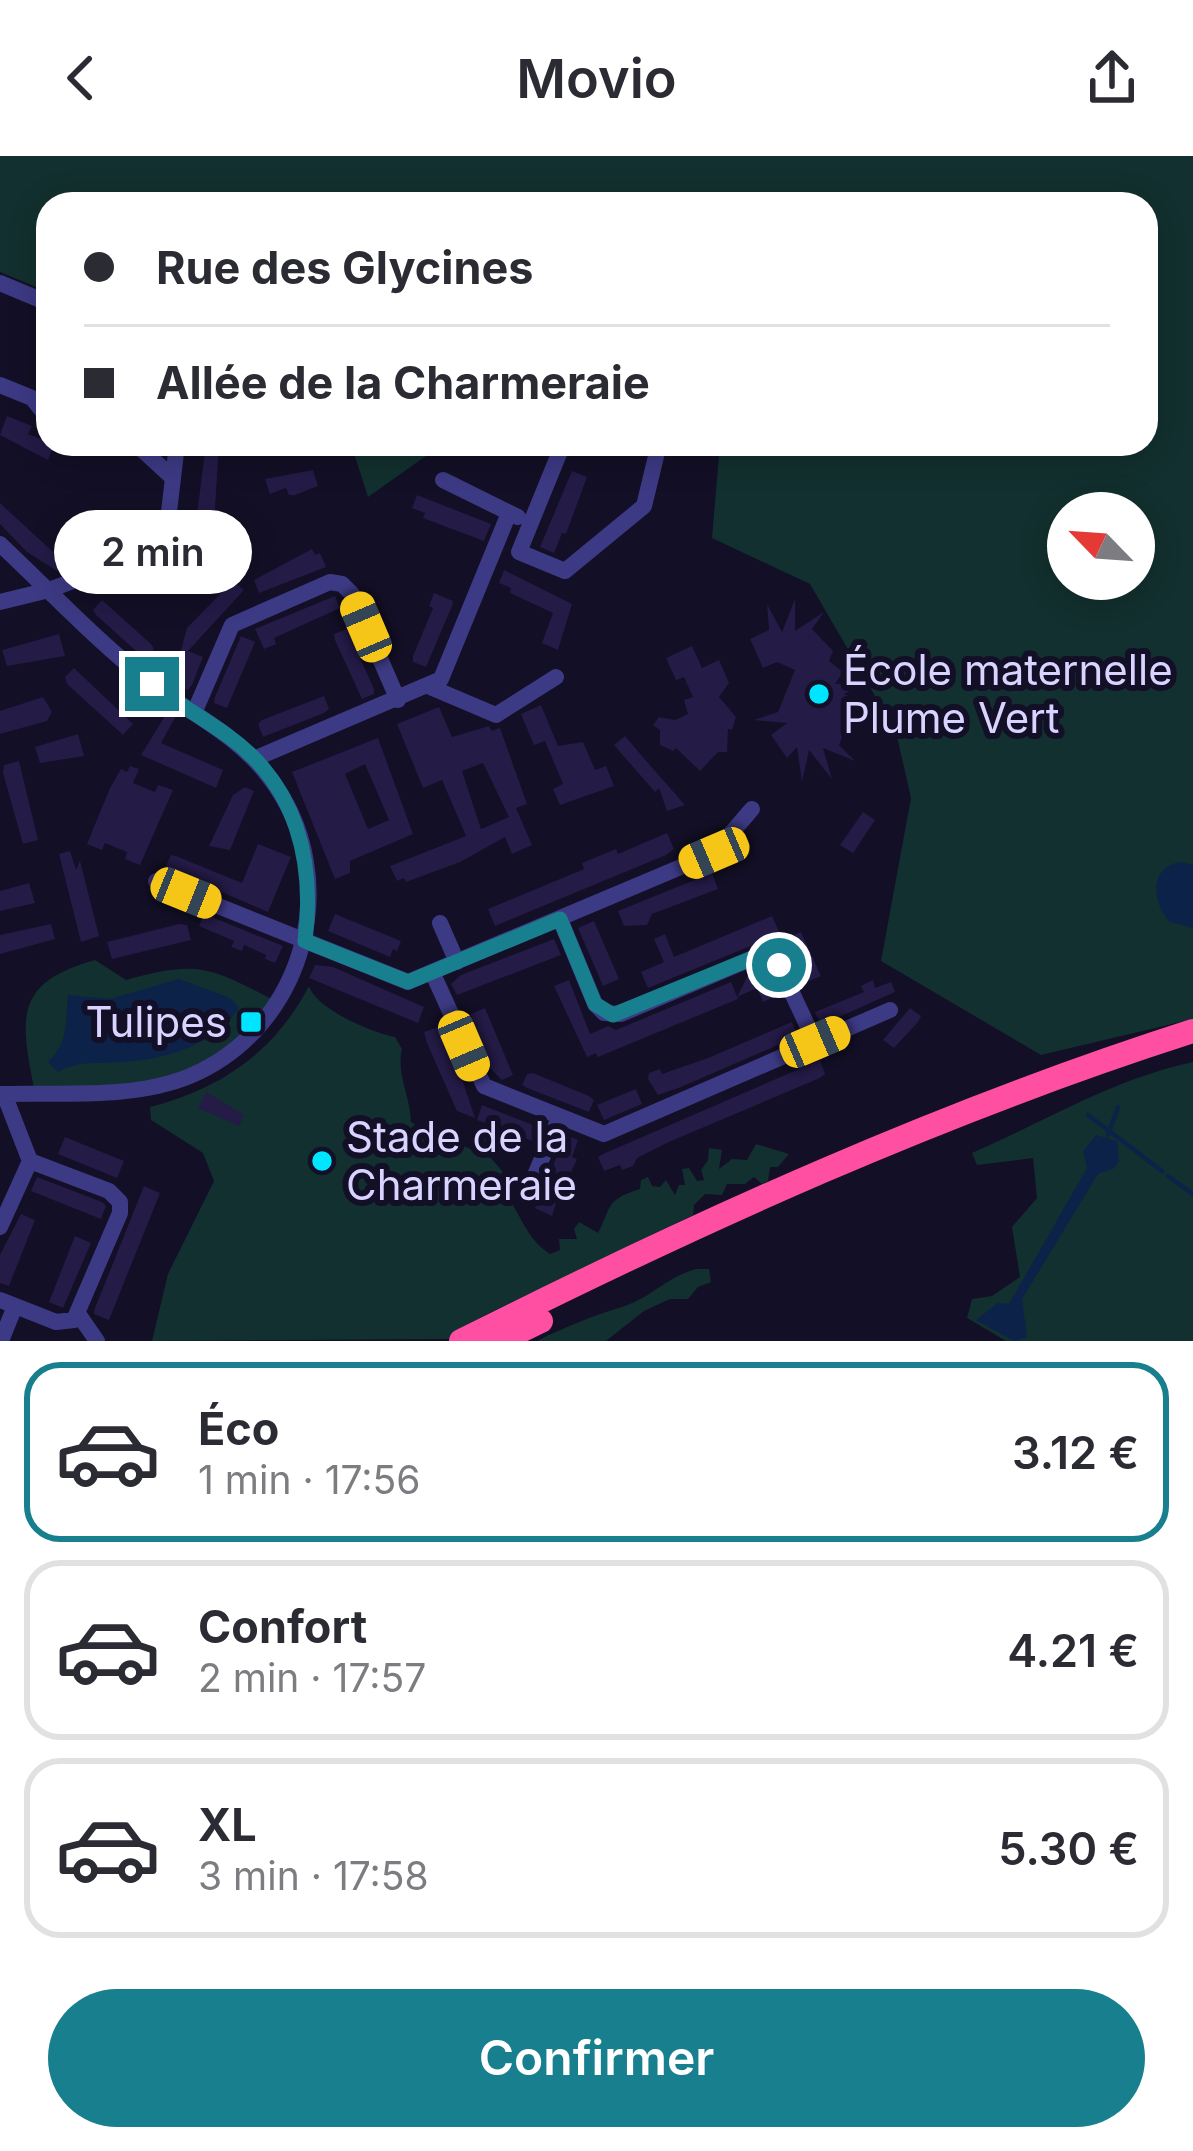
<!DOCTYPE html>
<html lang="fr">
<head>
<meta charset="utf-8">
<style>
	body { margin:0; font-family:Inter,sans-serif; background:#f2f2f3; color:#2b2b33; height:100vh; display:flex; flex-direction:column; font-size:45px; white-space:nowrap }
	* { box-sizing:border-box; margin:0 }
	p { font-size:39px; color:#7c7c81 }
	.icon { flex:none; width:66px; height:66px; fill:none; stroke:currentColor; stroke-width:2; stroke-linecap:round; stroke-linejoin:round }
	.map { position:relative; height:1185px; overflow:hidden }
	.sheet { display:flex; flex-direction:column; background:#fff; flex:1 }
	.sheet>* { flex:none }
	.guide { position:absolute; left:36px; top:36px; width:1122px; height:264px; border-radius:36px; box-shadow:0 6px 30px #0003; display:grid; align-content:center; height:264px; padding:0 48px; background:#fff }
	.needle { width:78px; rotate:295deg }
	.buttons { position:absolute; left:1047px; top:336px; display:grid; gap:24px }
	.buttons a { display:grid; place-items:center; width:108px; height:108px; border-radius:50%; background:#fff; box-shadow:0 6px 30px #0003; font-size:60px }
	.end { position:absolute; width:54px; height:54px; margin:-27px; border:15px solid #187f8f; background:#fff; box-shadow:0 0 0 6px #fff }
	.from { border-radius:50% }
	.bubble { position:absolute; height:84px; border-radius:42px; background:#fff; box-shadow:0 6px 30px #0003; font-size:39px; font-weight:600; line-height:84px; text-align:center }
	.car { position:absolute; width:36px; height:72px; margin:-36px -18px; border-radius:15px; box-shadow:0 0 9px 3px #0007; background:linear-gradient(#f5c518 24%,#345 0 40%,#f5c518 0 76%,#345 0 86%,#f5c518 0) }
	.guide b { display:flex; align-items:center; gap:42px; height:114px; font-size:45px }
	.guide b+b { border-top:3px solid #e1e1e2 }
	.guide i { width:30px; height:30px; background:#2b2b33 }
	ul { padding:21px 0 0; list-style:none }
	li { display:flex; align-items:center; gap:36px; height:180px; margin:0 24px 18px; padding:0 24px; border:6px solid #e1e1e2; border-radius:36px }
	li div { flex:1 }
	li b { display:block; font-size:45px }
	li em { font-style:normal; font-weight:600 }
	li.selected { border-color:#187f8f }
	li>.icon { width:108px; height:108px; stroke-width:1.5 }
	.cta { display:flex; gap:24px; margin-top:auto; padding:24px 48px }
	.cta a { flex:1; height:138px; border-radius:72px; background:#187f8f; color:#fff; font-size:48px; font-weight:600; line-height:138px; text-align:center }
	header { display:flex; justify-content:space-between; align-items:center; height:156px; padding:0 48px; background:#fff; font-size:54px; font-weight:600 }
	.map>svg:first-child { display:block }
	.green { fill:#12302f; fill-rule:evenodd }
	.water { fill:#0c2248 }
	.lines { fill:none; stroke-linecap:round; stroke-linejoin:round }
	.stream { stroke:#0c2248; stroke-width:4.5 }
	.building { fill:#241b47; fill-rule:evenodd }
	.minor { stroke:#3d3a85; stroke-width:16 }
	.highway { stroke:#ff4fa3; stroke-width:24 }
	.route { stroke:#187f8f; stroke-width:15 }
	.poi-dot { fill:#00e5ff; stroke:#130f26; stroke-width:4.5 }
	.labels { text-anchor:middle; stroke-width:12; stroke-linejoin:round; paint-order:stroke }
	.poi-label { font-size:42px; fill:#d9d4ff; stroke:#130f26; text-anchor:start }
</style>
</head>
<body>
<header><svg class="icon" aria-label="back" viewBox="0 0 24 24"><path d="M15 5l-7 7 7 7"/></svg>Movio<svg class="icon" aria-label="share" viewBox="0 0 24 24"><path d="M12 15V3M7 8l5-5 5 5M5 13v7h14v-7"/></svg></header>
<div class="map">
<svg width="1193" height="1185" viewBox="0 0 1193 1185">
	<rect width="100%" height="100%" fill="#130f26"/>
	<path class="green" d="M0,0H1193V863L1041,899L881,805L911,642L896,576L810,428L712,382L720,288H1146V48H48V136L0,116ZM1068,357H1134V423H1068Z
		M351,288H443L368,341Z
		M95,804L126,824C201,803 210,812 278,846L263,866L177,924L35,937C20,862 13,827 95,804Z
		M309,830C316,853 373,877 395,881L402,893C396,919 410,938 411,966L431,979L437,994L461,989L478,996V988L485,982L494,987L489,1000L505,1018L502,1033C521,1056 524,1081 550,1098L560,1094L559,1083H577L574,1073L579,1066L598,1077C612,1050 605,1044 640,1033L641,1024L648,1021L652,1030L660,1031L666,1024L675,1039L679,1029H685L682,1013L689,1012L697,1025L704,1024L701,1014L708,1004L709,992L722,994L719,1013L732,1003L747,1004L756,988L789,998L778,1011H770L768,1025L762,1028L754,1021L745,1028H727L722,1039L705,1038L694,1049L693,1059L491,1156C477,1164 460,1170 449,1183L152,1185L168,1118L214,1025L203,997L151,964L150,951C221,932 274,897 309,830Z
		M1193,906V1185H1006L967,1162L972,1143L992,1140L1020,1121L1012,1071L1037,1042L1033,1002L977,1009L972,997C1046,965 1113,923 1193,906Z
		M696,1113H709L711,1126L698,1131L688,1143H670L644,1155L606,1185H537C564,1171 595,1159 625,1150C653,1140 667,1121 696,1113Z"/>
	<path class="water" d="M1180,706L1193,709V772L1170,766C1152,747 1148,712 1180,706Z
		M179,823L230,842L239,852C215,889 165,904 122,906C101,908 77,904 58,916L48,906C70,885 65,864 68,839L110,843Z
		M1096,979L1117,985L1119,1005L1113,1013L1098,1018L1022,1143L1027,1181L1014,1185L976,1164L998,1147L1009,1148L1087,1012L1083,995Z"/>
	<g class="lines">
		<path class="stream" d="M1088,959L1162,1015
			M1108,979L1118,951
			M1168,1020L1193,1038"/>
	</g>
	<path class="building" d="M7,260L32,270L28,278L54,288L48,304L0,279Z
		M206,288H219L214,368L196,366Z
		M313,314L318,330L295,339H289L286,332L270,338L265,323Z
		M572,315L587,321L566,378L562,377L554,397L540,391Z
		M417,339L491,368L484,385L423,362L425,357L412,352Z
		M0,347L65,407L57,415L27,396L0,368Z
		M312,393L315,399L320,397L326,411L259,437L254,424Z
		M504,414L572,448L558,494L542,487L553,457L510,437L511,432L499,427Z
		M233,425L244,434L188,495L203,501L192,529L188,534L176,529V522L172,527L187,472Z
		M434,437L453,445L452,450L426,511L413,506V500L433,452L429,450Z
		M335,440L340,452L274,482L276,488L264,493L255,473Z
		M795,443V475L824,456L812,473L833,495L829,505L843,516L835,528L872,524L844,538L877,553H853L839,589L855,605L823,592L832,623L809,594L802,626L797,591L787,602L771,579L787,567L754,564L778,556L795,514L777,506L763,512L750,483L769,474L767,448L782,476Z
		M102,444L151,488L154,493L145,503L96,459L93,454Z
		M347,473L374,533V538L362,543L335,484L334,478Z
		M59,478L65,500L7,510L2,494Z
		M241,480L255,486L227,552L214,547L215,541Z
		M692,490L702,512L719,504L729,527L719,541L736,561L732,574L728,573L727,596H718L700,615L676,592L673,595L660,589V574L653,569L659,561L675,564L688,558L684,544L693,541L684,521L676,524L666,502Z
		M74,512L133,568L123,579L67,528L65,521Z
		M324,540L329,553L324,557L263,581L258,568L262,564Z
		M43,541L52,556L47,565L0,578V555Z
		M541,549L558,590L583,586L595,614L606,610L614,630L560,649L553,633L563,628L545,585L534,589L521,558Z
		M439,551L452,581L489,570L492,575L500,572L527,648L516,652L532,689L512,698L505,681L460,706L406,726L404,722L397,725L390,710L466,680L442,624L423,632L397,568ZM483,607L509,661L481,673L462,615Z
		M168,555L176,560L161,587L223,614L216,632L141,599Z
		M78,578L84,600L40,607L35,591Z
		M625,580L648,607L685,649L667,655L659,632L655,636L614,589Z
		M378,582L413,678L350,705V717L335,723L292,616ZM365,608L389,664L368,673L345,618Z
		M19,605L38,684L23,688L3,617L4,609Z
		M130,610L139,613L133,627L155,636L158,629L173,634L140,709L125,703L127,696L105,687L102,694L87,688L110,632L121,613L127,616Z
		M245,631L254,635L230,694L209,690L233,639Z
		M863,656L875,664L853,697L840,689Z
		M667,677L674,693L666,699L495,770L488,753L584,713L582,707L616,693L618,698Z
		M258,688L291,701L268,756L165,712L171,699L176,700L242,727Z
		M70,695L76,714L80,705L99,780L81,786L59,698Z
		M712,717L718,733L652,758L647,769L624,770L618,755Z
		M29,727L35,747L0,755V735Z
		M204,758L283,790L275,807L265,803L266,799L244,789L242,795L231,791L234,785L199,770Z
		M335,758L401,785L397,795L393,793L390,801L328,775Z
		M772,760L780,778L648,832L641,816L664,806L654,783L665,778L674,801Z
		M594,765L619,823L603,830L578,772Z
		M51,768L55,783L0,798V779Z
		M179,768L187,769L191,784L112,803L107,786Z
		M801,776L821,820L805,827L785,783Z
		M554,783L561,799L457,839L451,828L461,819Z
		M315,809L333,811L424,851L418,867L309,822Z
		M760,813L769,818L779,839L763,846L757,832L737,841L748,819Z
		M569,824L590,878L608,870L616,874L731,826L738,843L598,901L596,897L587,901L554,830Z
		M873,824L875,832L891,826L895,836L821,869L815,856L864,836L861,830Z
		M485,852L513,919L502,924L491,913L472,864L471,858Z
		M910,852L921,860L918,866L894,892L883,884Z
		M792,866L797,879L792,883L681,931L658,939L648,923L649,917L660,913L662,918L708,902Z
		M438,871L462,923L475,962L457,955L427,887L424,876Z
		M820,904L825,918L820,922L669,986L637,1002L633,1010L622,1014L620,1009L604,1015L598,1001L603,998Z
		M533,917L589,940L594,944L589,956L527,932L522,929L527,918Z
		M636,933L642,948L604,964L597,949Z
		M206,936L244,959L239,970L198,952Z
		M482,949L538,971L535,986L477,964Z
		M566,979L578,984L572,1001L577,1003L568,1023H564L552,1060L535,1052Z
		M65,981L124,1005L117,1022L58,998Z
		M37,1021L102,1046L106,1050L101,1063L31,1035Z
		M144,1030L160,1037L109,1164L94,1158L95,1152Z
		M21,1058L35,1064L9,1130L0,1127V1099Z
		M75,1080L91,1087L63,1152L49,1146Z"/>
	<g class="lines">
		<path class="minor" d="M0,127L48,147
			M0,229L32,242L48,262
			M136,288L173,322
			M563,288L519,396L565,415L644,350L659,288
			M443,324L518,361
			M0,388C49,434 95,483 148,525C189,557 237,578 269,621C346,720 306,871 190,920C132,944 61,936 0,938
			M0,446L49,434L165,390L177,288
			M430,531L496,559L556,521
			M194,557L232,469L330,426L342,428L352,438L398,544
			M254,603L441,523L509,357
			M156,725L408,826L714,697L752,653
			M560,763L595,848L604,857L621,858L760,799L779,809L815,886
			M440,767L457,806
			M433,818L484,930L604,978L890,854
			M4,938L30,1005
			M527,1038L559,962
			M0,1071L30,1005
			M0,1144L56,1166L74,1164L120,1057V1046L109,1035L30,1005
			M79,1159L97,1185
			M1,1185L15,1150"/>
		<path class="highway" d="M461,1185C698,1066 940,956 1193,875
			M500,1185L541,1165"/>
	</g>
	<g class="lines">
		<path class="route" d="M152,528C176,547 203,562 228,580C297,629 315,706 305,785L408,826L560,763L595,848L613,859L760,799L779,809"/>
	</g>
	<g class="poi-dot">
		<circle cx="819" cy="538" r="12"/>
		<rect x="239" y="854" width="24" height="24" rx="6"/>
		<circle cx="322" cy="1005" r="12"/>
	</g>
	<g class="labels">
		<g class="poi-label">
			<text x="843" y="529">École maternelle<tspan x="843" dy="48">Plume Vert</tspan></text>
			<text x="227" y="881" text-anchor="end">Tulipes</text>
			<text x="346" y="996">Stade de la<tspan x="346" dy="48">Charmeraie</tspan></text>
		</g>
	</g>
</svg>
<div class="buttons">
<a><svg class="needle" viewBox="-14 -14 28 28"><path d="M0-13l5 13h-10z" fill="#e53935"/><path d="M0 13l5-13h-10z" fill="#7c7c81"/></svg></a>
</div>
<i class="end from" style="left:779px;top:809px"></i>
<i class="end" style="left:152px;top:528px"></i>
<div class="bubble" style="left:54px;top:354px;width:198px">2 min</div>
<i class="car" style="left:366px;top:471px;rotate:337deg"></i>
<i class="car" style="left:714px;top:697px;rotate:247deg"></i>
<i class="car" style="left:186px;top:737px;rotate:112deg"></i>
<i class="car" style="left:815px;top:886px;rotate:67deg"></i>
<i class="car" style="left:464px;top:890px;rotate:157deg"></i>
<div class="guide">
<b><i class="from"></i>Rue des Glycines</b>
<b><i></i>Allée de la Charmeraie</b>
</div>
</div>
<section class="sheet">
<ul>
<li class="selected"><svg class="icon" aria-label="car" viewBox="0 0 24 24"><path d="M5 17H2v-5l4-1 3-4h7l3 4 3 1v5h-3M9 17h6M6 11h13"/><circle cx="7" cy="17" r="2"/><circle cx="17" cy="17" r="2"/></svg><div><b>Éco</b><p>1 min · 17:56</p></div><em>3.12 €</em></li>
<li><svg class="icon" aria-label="car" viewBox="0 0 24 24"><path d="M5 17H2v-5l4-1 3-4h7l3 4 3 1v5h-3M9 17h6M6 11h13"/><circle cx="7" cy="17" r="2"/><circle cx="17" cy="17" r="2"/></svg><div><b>Confort</b><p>2 min · 17:57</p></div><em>4.21 €</em></li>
<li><svg class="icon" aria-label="car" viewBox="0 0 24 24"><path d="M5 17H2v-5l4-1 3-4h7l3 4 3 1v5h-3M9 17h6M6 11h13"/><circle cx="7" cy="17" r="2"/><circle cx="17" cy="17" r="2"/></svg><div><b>XL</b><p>3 min · 17:58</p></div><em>5.30 €</em></li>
</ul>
<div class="cta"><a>Confirmer</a></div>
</section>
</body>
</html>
